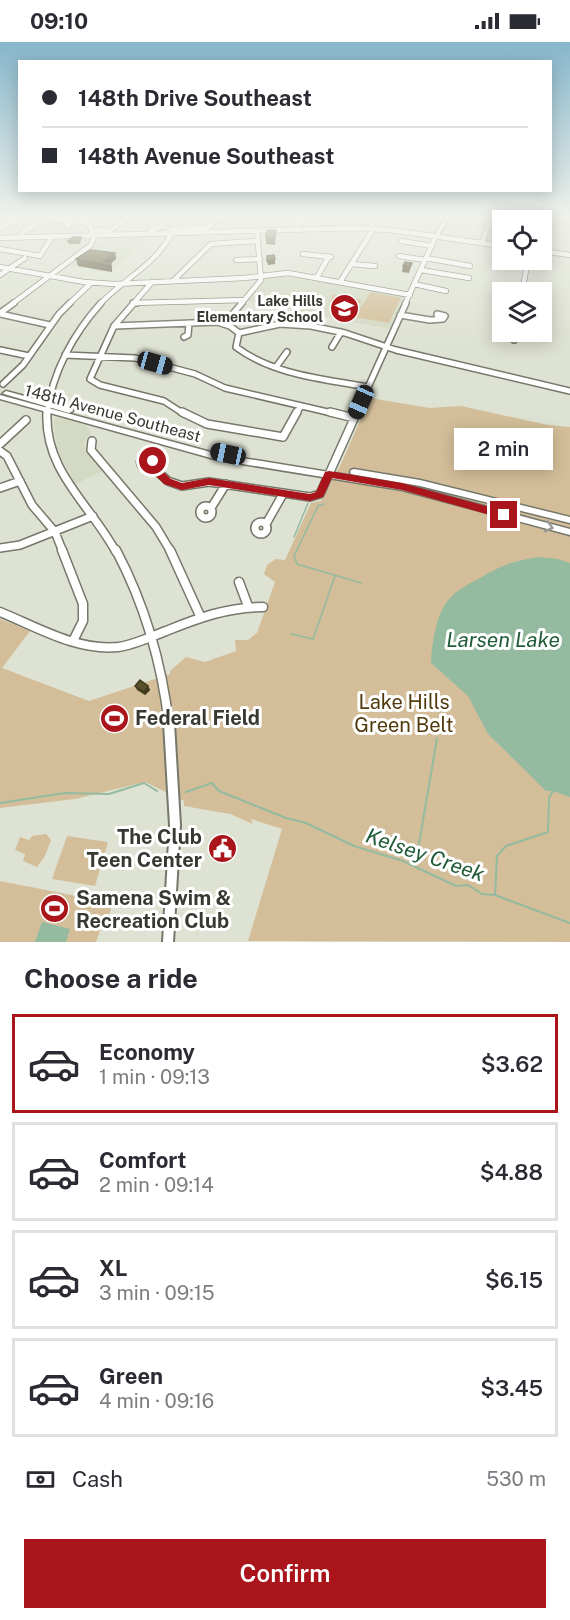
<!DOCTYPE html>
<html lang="en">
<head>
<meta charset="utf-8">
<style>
	body { margin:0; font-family:"Public Sans",sans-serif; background:#f7f7f7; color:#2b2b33; height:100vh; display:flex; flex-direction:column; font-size:22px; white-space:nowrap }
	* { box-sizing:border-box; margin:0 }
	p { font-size:20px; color:#7c7c81 }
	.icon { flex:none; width:33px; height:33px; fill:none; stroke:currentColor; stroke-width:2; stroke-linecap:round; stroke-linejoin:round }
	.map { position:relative; height:900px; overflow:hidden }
	.details { display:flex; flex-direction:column; background:#fff; flex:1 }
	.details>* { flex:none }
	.banner { position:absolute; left:18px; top:18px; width:534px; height:132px; border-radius:0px; box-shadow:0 3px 15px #0003; display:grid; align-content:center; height:132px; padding:0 24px; background:#fff }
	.buttons { position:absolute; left:492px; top:168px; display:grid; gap:12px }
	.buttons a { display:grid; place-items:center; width:60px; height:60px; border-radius:0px; background:#fff; box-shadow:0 3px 15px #0003; font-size:30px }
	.end { position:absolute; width:27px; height:27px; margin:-14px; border:8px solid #a9151a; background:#fff; box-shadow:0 0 0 3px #fff }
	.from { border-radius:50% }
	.bubble { position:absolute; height:42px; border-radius:0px; background:#fff; box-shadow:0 3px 15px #0003; font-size:20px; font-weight:600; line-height:42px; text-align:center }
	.car { position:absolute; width:18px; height:36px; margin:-18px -9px; border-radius:8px; box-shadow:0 0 4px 2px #0007; background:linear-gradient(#222 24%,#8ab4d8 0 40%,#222 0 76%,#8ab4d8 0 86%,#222 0) }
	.banner b { display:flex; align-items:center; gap:21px; height:57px; font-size:22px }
	.banner b+b { border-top:2px solid #e1e1e2 }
	.banner i { width:15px; height:15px; background:#2b2b33 }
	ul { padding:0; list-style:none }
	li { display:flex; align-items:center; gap:18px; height:99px; margin:0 12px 9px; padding:0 12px; border:3px solid #e1e1e2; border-radius:0px }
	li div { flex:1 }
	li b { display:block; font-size:22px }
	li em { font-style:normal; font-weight:600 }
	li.active { border-color:#a9151a }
	li>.icon { width:54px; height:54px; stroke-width:1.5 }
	h2 { padding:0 24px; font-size:27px; line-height:72px }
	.pay { display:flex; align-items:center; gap:15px; height:66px; padding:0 24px; font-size:22px }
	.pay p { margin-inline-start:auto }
	.primary-button { display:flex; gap:12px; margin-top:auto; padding:12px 24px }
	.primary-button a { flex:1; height:69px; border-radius:0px; background:#a9151a; color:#fff; font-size:24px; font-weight:600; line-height:69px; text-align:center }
	.status { display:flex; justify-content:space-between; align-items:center; height:42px; padding:0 30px; background:#fff; direction:ltr }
	.status svg { height:16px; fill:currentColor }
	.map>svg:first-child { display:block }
	.built { fill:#d3d9c2 }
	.green { fill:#d3be99 }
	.water { fill:#94ba9f }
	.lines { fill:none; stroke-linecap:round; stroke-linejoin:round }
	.stream-far1 { stroke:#94ba9f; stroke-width:1.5 }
	.stream { stroke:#94ba9f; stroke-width:2 }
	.minor-far4-casing { stroke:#75786a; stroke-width:6 }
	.minor-far3-casing { stroke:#75786a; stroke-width:8 }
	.minor-far2-casing { stroke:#75786a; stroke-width:10 }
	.minor-far1-casing { stroke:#75786a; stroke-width:11 }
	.minor-casing { stroke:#75786a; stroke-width:14 }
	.major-casing { stroke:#75786a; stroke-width:3 }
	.minor-far4 { stroke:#fff; stroke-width:4.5 }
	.minor-far3 { stroke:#fff; stroke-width:5 }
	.minor-far2 { stroke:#fff; stroke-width:7 }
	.minor-far1 { stroke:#fff; stroke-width:8 }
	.minor { stroke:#fff; stroke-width:10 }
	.major { fill:#fff; fill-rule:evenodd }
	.wall { fill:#4c4625 }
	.shaded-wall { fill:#3e391e }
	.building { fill:#58512b; stroke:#3e391e; stroke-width:1.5 }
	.oneway { stroke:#9b9c98 }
	.route { fill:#a9151a }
	.labels { text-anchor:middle; stroke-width:6; stroke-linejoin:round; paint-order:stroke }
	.far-poi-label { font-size:14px; font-weight:bold; fill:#373832; stroke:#fff; text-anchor:end }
	.street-label { font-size:16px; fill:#373832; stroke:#fff }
	.near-park-label { font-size:20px; fill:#513a0b; stroke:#fff }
	.near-poi-label { font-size:20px; font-weight:bold; fill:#373832; stroke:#fff; text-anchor:start }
	.near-water-label { font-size:21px; font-style:italic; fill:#215c38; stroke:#fff }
</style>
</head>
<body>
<div class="status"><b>09:10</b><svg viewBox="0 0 49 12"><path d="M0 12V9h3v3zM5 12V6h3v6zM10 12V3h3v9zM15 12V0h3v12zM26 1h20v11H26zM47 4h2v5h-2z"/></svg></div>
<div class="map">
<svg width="570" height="900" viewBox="0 0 570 900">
	<rect width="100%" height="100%" fill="#dee2d2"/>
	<path class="built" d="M153,194L108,231L69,224L98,202L100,196Z
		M55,197L85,196L87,197L78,210L48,211Z
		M289,232L402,253L404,254L389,287L248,259L266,235Z
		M59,375L86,383L92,392L87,395L84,402L86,409L102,429L76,442L58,410L54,384L55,376Z"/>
	<path class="green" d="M371,250L401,256L389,281L354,275Z
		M333,252L362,258L350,275L339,273L342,269L330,260Z
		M370,356L430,366L461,364L548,383L570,385V900L248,899L282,787L251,777L253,782L230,772L184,764V759L145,740L75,757L0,766V577L30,589L2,626L89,659L170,632V629L186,615L205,620L236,609L235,598H248L257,591L275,540L264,532L267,523L276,517L285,518L311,461L321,459L341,422Z
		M46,792L51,798L45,814L37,825L23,819L25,812L15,808L20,795L29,798L32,794Z
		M67,794L108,800L95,844L52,837Z
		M0,839L97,858L102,853L109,854L108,859L113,860L109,874H105L96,900H0Z"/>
	<path class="water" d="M539,515L558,517L570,521V755L553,749H546L488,692L468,654L431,621C432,601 436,570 451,555C460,546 471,541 482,535C504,522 515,519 539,515Z
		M42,880L70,887L66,900H35Z"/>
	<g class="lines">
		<path class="stream-far1" d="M324,462L318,464L294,514L297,522L361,541
			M294,495L308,461
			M291,592L313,597L335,534"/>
		<path class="stream" d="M186,750L212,741L219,749L286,776L306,781L354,804L403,819L456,844L468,843L482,852L495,853L497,814L506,804L548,790L549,756L553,749
			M0,761L65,751L109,752L144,741L157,749
			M419,802L437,696
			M495,853L570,881"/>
		<defs>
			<path id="minor-far4" d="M0,186L19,175
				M295,187L296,183L309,175
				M92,188L109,189L108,193
				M109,189L129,175
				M150,192L151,188L160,185L171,175
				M170,192L171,187L207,186L220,175
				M0,196L355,186L391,188L502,204
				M19,196L23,190L47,175L74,181L67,184
				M401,199L432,204
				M482,201L491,175
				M0,207L40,214L52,195
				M542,209L570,213
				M303,212L331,215
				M399,214L425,218
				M426,216L470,224
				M236,218L260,217
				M351,222L375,224
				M0,225L84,240L114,242L244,236L288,231L410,253
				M421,228L469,236
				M0,233L25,216
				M317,235L328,216
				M173,239L211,202L257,199
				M340,240L372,189L371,184L378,175
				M414,242L446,249
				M522,250L528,218
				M133,261L244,258
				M12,262L91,203L94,195L90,184L75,175
				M69,262L91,241
				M100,262C122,238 157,222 171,192
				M133,262L152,240
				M241,262L261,238L257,189
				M405,262L436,194"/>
			<path id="minor-far3" d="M133,261H137
				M134,261L114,284L90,337L100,343L164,359L184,372
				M0,271L14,261
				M0,272L50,283
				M400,273L430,278L443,277L445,274L437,272L438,277
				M225,281L242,261
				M114,284L217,280L230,284L239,291
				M239,291L280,282L311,284L345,291L396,308L570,349
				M239,291L236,305C273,333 324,337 368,345
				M184,295L188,293L189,281
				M514,298L515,290
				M332,305L341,290
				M0,308L29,314
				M65,313L135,316L195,332L225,346L336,372
				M276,325L287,310
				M3,342L23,323L59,272L70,261
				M47,372C52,330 74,291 101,261
				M296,372L301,364
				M356,372L406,261"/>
			<path id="minor-far2" d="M47,370C44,429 90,462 116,510
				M182,370L207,382L283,395
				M330,370L354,376
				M283,395L297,370
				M92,399L91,408L156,485L171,510
				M0,402L26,378
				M0,409L7,414L32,463L55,490L63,510
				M140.5 420a5.5 5.5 0 1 1 11 0a5.5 5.5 0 1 1-11 0Z
				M150,423L168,439L182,444L209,440L310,455L320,452L357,370
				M0,446L20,439
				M200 470a6 6 0 1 1 12 0a6 6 0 1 1-12 0Z
				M211,466L226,442
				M255 486a6 6 0 1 1 12 0a6 6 0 1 1-12 0Z
				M266,482L283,452
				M0,506L20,503L93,474"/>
			<path id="minor-far1" d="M62,508L83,562V579L73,599
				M116,508C145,563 162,622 169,683
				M170,508L201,576
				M239,540L248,564
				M0,570C37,585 76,609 118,605C134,603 150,595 166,589C198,576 228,565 263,565"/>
			<path id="minor" d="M168,900L175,783L169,681"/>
			<path id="major" d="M446,175H450L438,195H434V194Z
				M6,349L72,367L73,369L69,371L4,352L3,351Z
				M0,353L218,412L402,442L570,487V493L402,448L218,418L0,357Z
				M354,427L420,438L570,475V481L420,444L351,432L350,430L351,428Z"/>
		</defs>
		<use href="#minor-far4" class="minor-far4-casing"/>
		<use href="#minor-far3" class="minor-far3-casing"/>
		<use href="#minor-far2" class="minor-far2-casing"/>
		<use href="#minor-far1" class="minor-far1-casing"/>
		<use href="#minor" class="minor-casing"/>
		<use href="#major" class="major-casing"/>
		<use href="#minor-far4" class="minor-far4"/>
		<use href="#minor-far3" class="minor-far3"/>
		<use href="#minor-far2" class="minor-far2"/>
		<use href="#minor-far1" class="minor-far1"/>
		<use href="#minor" class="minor"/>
		<use href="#major" class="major"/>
	</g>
	<path class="wall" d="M276,188L275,203L266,202V196Z
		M81,195V198L80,202H69L68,199Z
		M115,211L116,217L111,221L112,227V230L78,224L76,217Z
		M412,221L409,231L402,230L403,224Z
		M135,644H148L150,648L145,653L137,648Z"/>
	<path class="shaded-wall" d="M115,211L116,217L111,221L112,227V230L110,224L104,219Z
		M275,217V222L268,223L267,219Z
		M148,644L150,648L145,653L144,650Z"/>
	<path class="building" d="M267,188H276L275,196H266Z
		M73,195H81L79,198L68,199Z
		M90,208L115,211L104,219L111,220L110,224L76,217Z
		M274,213L275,217L267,219V214Z
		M405,220L412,221L410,225L403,224Z
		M140,638L148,644L144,650L135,644Z"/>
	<defs><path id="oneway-chevron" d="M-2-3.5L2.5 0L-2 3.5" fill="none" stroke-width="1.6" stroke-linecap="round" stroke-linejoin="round" transform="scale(1.5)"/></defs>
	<use class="oneway" href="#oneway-chevron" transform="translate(549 485) rotate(14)"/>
	<linearGradient id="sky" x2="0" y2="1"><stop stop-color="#86b6cb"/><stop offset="0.58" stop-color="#f0f2eb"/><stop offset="1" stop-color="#f0f2eb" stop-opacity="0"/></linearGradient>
	<rect width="570" height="301" fill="url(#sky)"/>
	<path class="route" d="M153,416L158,419L156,423L171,437L182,441L209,436L310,452L316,450L325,430L329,429L402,441L504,469L509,473L504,477L402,448L332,436L323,455L310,459L209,443L182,448L164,442L147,425V421Z"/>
	<defs>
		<symbol id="school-disc" viewBox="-11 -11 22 22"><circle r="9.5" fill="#a9151a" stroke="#fff"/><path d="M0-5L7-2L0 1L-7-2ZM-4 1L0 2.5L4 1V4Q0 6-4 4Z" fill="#fff"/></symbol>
		<symbol id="stadium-disc" viewBox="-11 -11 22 22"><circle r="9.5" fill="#a9151a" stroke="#fff"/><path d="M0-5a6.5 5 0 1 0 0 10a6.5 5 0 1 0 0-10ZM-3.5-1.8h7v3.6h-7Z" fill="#fff"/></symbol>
		<symbol id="civic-disc" viewBox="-11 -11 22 22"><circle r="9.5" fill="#a9151a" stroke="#fff"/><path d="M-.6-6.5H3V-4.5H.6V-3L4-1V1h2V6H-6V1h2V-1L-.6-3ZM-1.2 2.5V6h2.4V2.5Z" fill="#fff"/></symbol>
	</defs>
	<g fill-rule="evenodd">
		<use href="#school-disc" x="328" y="250" width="33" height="33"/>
		<use href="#stadium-disc" x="98" y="660" width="33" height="33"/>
		<use href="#civic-disc" x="206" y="790" width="33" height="33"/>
		<use href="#stadium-disc" x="38" y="850" width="33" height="33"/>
	</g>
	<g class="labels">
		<g class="far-poi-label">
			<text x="323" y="264">Lake Hills<tspan x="323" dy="16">Elementary School</tspan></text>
		</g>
		<g class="street-label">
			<text transform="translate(113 371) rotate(15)" y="6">148th Avenue Southeast</text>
		</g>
		<g class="near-park-label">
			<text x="404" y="667">Lake Hills<tspan x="404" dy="23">Green Belt</tspan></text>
		</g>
		<g class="near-poi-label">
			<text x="135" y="683">Federal Field</text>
			<text x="202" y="802" text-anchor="end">The Club<tspan x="202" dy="23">Teen Center</tspan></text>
			<text x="76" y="863">Samena Swim &amp;<tspan x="76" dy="23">Recreation Club</tspan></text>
		</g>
		<g class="near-water-label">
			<text x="503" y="605">Larsen Lake</text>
			<text transform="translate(425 813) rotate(19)" y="7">Kelsey Creek</text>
		</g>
	</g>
</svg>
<div class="buttons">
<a><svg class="icon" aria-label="locate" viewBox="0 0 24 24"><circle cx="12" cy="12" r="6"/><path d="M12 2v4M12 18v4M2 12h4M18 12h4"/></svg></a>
<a><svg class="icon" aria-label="layers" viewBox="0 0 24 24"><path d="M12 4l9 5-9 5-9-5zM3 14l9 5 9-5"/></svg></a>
</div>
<i class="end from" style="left:153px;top:419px"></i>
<i class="end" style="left:504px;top:473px"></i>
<div class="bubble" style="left:454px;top:386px;width:99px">2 min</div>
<i class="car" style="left:155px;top:321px;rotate:106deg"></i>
<i class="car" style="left:361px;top:360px;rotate:204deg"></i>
<i class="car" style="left:228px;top:412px;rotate:282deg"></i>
<div class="banner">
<b><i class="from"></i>148th Drive Southeast</b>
<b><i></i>148th Avenue Southeast</b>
</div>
</div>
<section class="details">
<h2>Choose a ride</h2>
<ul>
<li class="active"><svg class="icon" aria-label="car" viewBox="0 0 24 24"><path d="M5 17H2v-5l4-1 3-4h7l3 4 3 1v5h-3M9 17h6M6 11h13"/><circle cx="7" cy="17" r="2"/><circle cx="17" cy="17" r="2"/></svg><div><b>Economy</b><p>1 min · 09:13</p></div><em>$3.62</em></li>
<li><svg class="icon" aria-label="car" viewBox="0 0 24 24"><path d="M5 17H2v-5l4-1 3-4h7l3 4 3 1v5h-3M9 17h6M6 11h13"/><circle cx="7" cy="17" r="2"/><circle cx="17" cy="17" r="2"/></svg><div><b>Comfort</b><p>2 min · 09:14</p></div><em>$4.88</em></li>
<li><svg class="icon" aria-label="car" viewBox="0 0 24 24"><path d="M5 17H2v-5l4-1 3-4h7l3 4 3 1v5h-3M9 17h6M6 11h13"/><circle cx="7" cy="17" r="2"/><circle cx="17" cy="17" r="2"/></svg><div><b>XL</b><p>3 min · 09:15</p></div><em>$6.15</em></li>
<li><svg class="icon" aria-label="car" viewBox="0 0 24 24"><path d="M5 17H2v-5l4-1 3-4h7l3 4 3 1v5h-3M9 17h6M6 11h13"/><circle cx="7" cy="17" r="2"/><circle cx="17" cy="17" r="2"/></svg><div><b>Green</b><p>4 min · 09:16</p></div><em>$3.45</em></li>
</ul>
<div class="pay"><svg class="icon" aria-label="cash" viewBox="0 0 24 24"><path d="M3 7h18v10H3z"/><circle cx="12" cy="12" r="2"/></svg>Cash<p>530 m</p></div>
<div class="primary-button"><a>Confirm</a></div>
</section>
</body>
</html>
